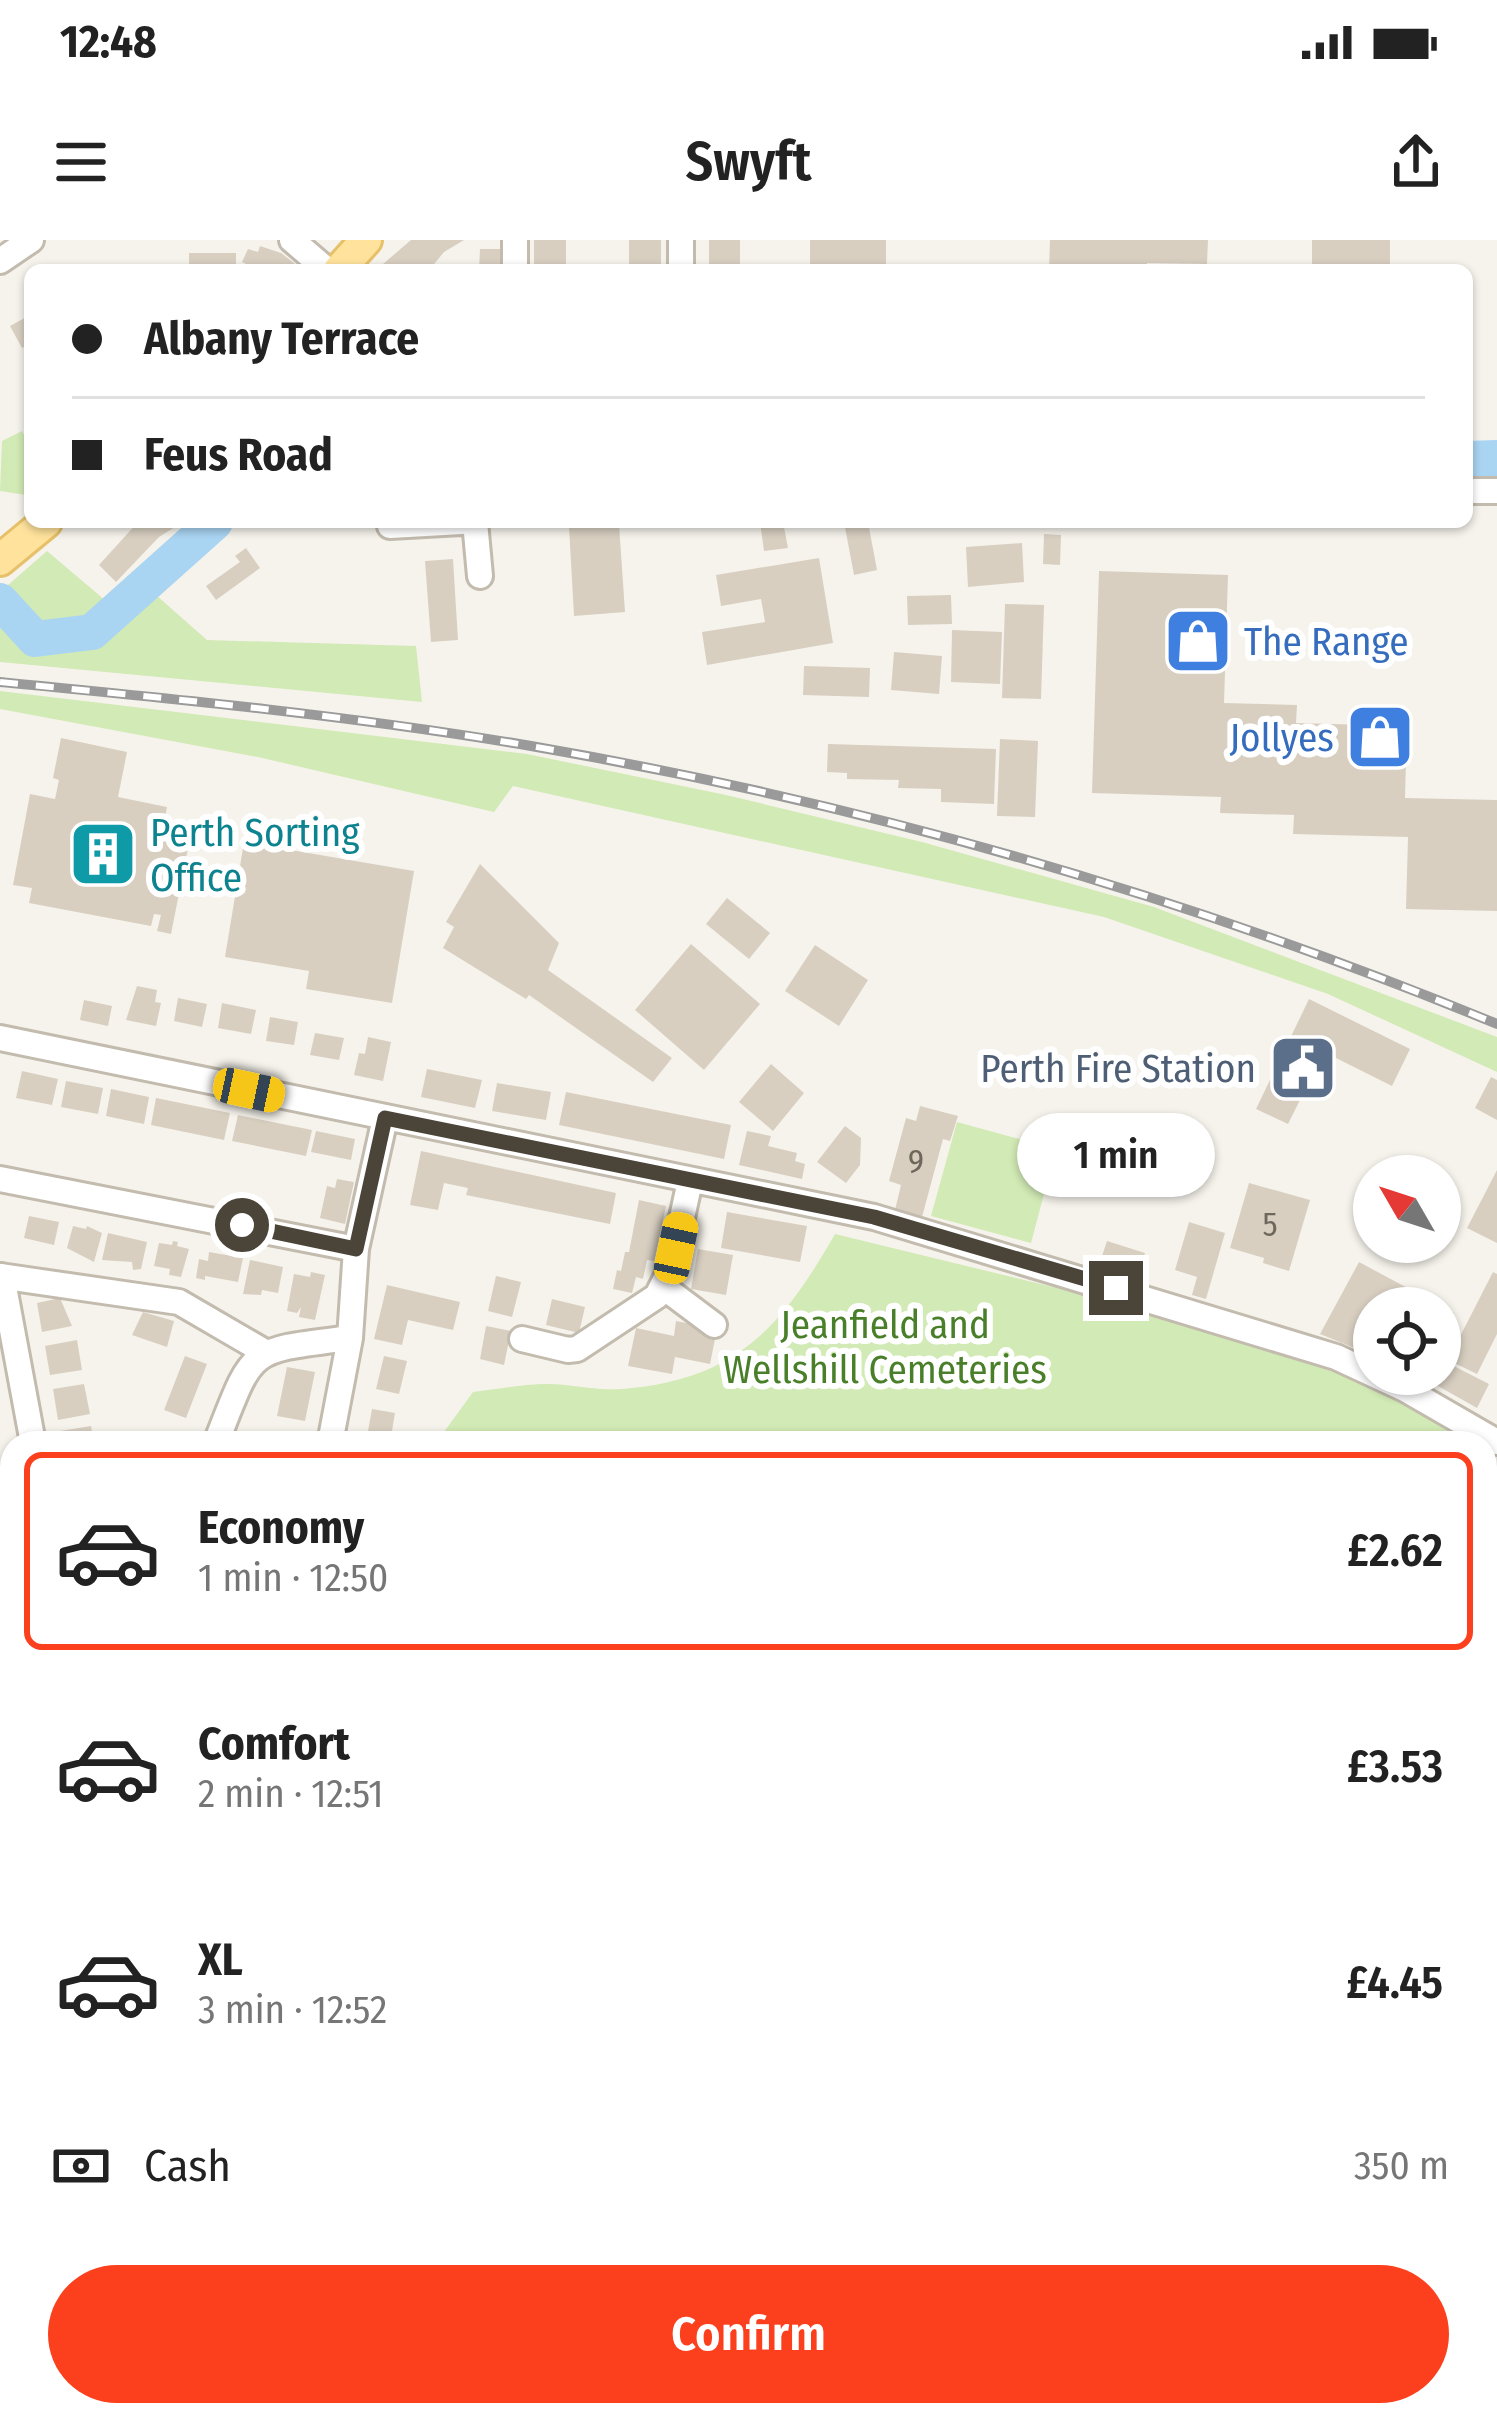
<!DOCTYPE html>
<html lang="en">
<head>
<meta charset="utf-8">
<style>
	body { margin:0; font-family:"Fira Sans Condensed",sans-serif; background:#f2f2f2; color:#222; height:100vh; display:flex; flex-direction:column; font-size:45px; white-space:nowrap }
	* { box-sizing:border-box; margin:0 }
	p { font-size:39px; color:#767676 }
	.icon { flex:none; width:66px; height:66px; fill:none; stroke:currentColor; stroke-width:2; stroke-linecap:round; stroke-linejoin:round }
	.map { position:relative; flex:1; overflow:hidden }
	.sheet { position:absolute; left:0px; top:1191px; width:1497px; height:996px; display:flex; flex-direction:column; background:#fff; border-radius:36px 36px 0 0; box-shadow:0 3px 9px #0004 }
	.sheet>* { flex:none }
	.hud { position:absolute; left:24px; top:24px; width:1449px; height:264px; border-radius:18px; box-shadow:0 3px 9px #0004; display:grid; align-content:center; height:264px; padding:0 48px; background:#fff }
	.needle { width:78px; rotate:309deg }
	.fabs { position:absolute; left:1353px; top:915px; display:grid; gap:24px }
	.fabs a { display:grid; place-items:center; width:108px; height:108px; border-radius:50%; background:#fff; box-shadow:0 3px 9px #0004; font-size:60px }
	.end { position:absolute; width:54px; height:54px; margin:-27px; border:15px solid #4b4439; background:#fff; box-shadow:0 0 0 6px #fff }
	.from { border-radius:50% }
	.bubble { position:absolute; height:84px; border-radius:42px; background:#fff; box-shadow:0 3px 9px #0004; font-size:39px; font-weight:600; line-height:84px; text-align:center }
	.car { position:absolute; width:36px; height:72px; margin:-36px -18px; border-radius:15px; box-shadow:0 0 9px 3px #0007; background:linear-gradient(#f5c518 24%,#345 0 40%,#f5c518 0 76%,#345 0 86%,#f5c518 0) }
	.hud b { display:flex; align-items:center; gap:42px; height:114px; font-size:45px }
	.hud b+b { border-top:3px solid #e0e0e0 }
	.hud i { width:30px; height:30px; background:#222 }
	ul { padding:21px 0 0; list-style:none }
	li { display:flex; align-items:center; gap:36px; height:198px; margin:0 24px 18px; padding:0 24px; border:6px solid transparent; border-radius:18px }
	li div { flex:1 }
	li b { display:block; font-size:45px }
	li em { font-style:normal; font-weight:600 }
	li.active { border-color:#fc3f1d }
	li>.icon { width:108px; height:108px; stroke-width:1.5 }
	.pay { display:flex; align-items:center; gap:30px; height:132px; padding:0 48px; font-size:45px }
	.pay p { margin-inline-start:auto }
	.button { display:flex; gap:24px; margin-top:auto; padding:24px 48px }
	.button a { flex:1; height:138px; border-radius:72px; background:#fc3f1d; color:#fff; font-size:48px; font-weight:600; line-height:138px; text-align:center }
	.status { display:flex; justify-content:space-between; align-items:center; height:84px; padding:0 60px; background:#fff; direction:ltr }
	.status svg { height:33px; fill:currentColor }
	header { display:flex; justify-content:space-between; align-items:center; height:156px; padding:0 48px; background:#fff; font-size:54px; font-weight:600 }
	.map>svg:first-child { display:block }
	.green { fill:#d2eab5 }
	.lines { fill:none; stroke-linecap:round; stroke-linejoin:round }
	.river { stroke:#a9d4f2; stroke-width:36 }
	.building { fill:#d8cfc1 }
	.minor-casing { stroke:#c2bbae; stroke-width:30 }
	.major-casing { stroke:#e6c16a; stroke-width:36 }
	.minor { stroke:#fff; stroke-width:24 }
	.major { stroke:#ffe39c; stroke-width:30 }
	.rail-casing { stroke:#9a9a9a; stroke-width:10 }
	.rail { stroke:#fff; stroke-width:6; stroke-dasharray:18; stroke-linecap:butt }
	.route { stroke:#4b4439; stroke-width:15 }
	.labels { text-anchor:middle; stroke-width:12; stroke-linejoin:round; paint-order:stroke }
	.number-label { font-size:33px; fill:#6e675b }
	.shop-label { font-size:39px; fill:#366cbe; stroke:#fff; text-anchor:start }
	.culture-label { font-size:39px; fill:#0d838f; stroke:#fff; text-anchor:start }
	.service-label { font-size:39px; fill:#4e5e75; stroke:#fff; text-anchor:end }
	.park-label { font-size:39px; fill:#4a7f2a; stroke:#fff }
</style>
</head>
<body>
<div class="status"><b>12:48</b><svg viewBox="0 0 49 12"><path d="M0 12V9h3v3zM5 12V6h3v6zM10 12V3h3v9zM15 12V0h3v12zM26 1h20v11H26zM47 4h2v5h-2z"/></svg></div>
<header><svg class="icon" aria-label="menu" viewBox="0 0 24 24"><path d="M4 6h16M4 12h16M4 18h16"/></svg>Swyft<svg class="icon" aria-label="share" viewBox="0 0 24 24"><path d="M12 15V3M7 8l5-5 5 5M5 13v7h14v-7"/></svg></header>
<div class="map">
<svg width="1497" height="2187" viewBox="0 0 1497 2187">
	<rect width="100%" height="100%" fill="#f6f3ec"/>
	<path class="green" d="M22,191C31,209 35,236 26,255L0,251L2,201Z
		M47,311L106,361L156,355L207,400L416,406L422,462L0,422V352Z
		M0,451L527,514L726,555L922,602L1154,667L1497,797V832L1328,754L1104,677L513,546L494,572L258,517L0,469Z
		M957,882L1056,909L1031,1003L931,976Z
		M835,994L1061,1049L1277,1113L1383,1148L1481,1203H436L473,1152C498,1149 523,1144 547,1144C572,1144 597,1151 622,1149C736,1140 781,1088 835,994Z
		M0,1390H12V1838L0,1837Z
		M0,1997L12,2016V2175H369L381,2187H0Z"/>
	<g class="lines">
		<path class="river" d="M1467,219L1497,218
			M0,361L35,399L92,392L215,282"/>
	</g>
	<path class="building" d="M411,0H464L444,12L430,29L376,30Z
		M534,0H566V30H534Z
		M629,0H661V30H629Z
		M709,0H740V30H709Z
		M810,0H886V30H810Z
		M1050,0H1208L1207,24L1147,23V30H1049Z
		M1312,0H1390V30H1312Z
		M260,6L281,13L303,30H258L242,22L248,9L258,12Z
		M480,9H503V30H479Z
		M189,13H236V30H189Z
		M30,75V104L22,108L10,86Z
		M138,282H183L159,297L116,342L99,325Z
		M760,282H783L788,308L764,311Z
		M844,282H868L877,330L854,335Z
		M619,284L625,372L574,376L569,287Z
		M1044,294L1061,295L1060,325L1043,324Z
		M1022,303L1024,342L968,347L966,307Z
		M246,308L260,328L216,360L206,346L240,322L235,316Z
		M819,318L833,403L707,425L702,392L765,382L761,359L721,366L716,335Z
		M453,319L458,400L431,402L425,321Z
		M1099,331L1228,335L1224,463L1297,465L1296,483L1407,486L1405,558L1497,560V671L1406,669L1408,597L1293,594L1294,575L1220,573L1221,557L1092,553Z
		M951,355L952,384L908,385L907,356Z
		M1005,364L1044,365L1041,459L1002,458Z
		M952,390L1002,392L1000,444L951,442Z
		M894,412L942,416L939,454L891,450Z
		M804,426L870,428L869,457L803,455Z
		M61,498L127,512L118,557L167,567L165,578L193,583L171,694L157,691L161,675L154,674L151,686L29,663L32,648L13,645L30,554L55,559L59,540L53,538Z
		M1000,499L1038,501L1035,577L997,576Z
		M828,504L996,509L994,564L941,562V549L898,548L899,540L847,539V533L827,532Z
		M244,602L414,631L392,763L306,749L309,731L225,717Z
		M480,624L559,703L548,730L672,818L653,842L529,755L526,759L443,708L454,687L446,682Z
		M727,658L770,693L749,719L706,684Z
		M691,704L760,764L704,830L635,770Z
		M815,705L868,740L839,786L785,751Z
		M137,746L157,750L155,762L161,763L156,786L126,780Z
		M178,758L207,764L202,787L174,781Z
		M1309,759L1410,809L1392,846L1324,812L1288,884L1256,869Z
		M84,760L112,766L108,786L80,780Z
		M222,763L256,770L251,794L218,788Z
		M270,777L298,782L294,805L266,801Z
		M315,793L344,798L339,820L310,815Z
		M368,797L391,802L383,841L354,835L359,813L365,814Z
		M771,824L804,853L773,891L739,862Z
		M427,829L482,840L475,868L421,857Z
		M22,831L58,839L52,865L16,858Z
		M1491,837L1497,840V880L1475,868Z
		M66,841L103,848L98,874L61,867Z
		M497,843L551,852L546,880L492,871Z
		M111,849L149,857L144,884L106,876Z
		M566,852L731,885L724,919L559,885Z
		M156,858L230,873L224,900L151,885Z
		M920,866L958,876L950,901L943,899L922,977L895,970L901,945L889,941L906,878L916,881Z
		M238,875L312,890L306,916L232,901Z
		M845,886L861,898L860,925L846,943L817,922Z
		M316,891L355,899L351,920L311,912Z
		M747,891L771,896L768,906L797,913L795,921L805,924L802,939L739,925Z
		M421,911L616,953L610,984L466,955L468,948L444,943L438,970L410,965Z
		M1497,930V1003L1467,988Z
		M337,939L354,942L345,984L320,978L327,946L335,948Z
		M1249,943L1310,960L1289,1031L1263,1023L1264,1018L1230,1008Z
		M639,960L666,966L654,1021L647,1020L643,1039L636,1037L632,1053L613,1049L617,1030L621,1031L625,1012H629Z
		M727,972L807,986L800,1022L721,1008Z
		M29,976L59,982L54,1005L24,998Z
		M1189,982L1225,993L1206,1059L1192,1055L1197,1037L1175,1030Z
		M73,986L86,989L87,986L102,993L94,1022L67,1008Z
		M108,993L147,1002L141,1029L133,1030L132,1022L102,1020Z
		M173,1001L178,1002L177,1006L189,1009L181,1037L169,1035L170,1029L154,1026L159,1003L172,1005Z
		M1107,1001L1145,1013L1137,1037L1099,1025Z
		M698,1009L733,1015L726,1055L691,1049Z
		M209,1012L243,1018L238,1042L205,1036V1040L196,1038L199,1019L208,1021Z
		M250,1020L283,1027L278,1053L262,1050L261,1055L243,1054Z
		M1359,1022L1454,1073L1440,1098V1068H1374V1116L1320,1094Z
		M311,1032L325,1035L315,1080L299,1077L301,1067L297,1073L287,1071L294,1034L310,1037Z
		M1493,1032L1497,1034V1094L1477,1134L1448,1120Z
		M496,1036L521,1042L512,1077L488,1071Z
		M387,1045L460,1062L453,1090L408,1080L402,1105L374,1099Z
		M60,1058L72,1086L42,1092L37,1063Z
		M552,1059L585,1067L579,1093L546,1085Z
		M143,1072L174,1081L167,1107L132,1095Z
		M676,1081L717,1089L710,1124L675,1117L672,1134L628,1126L636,1088L674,1096Z
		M486,1086L511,1091L504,1125L480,1119Z
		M77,1100L82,1130L50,1135L45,1106Z
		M185,1116L207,1124L186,1178L164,1170Z
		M384,1116L407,1121L399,1154L376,1149Z
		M1442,1120L1489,1144L1477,1168L1431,1142L1435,1134H1440Z
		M287,1127L315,1132L305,1181L277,1176Z
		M84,1144L90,1174L58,1180L53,1149Z
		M372,1169L395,1173L390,1203L366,1202Z
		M91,1186L94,1203H62L60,1191Z
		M1485,1903L1493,1911L1497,1906V1934L1485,1946Z
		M1485,2141L1497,2148V2183L1485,2176Z
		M960,2175H999L1006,2180L1001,2187H976Z
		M1309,2175H1346L1336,2187H1310L1304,2182Z"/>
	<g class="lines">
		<defs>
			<path id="minor" d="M292,0L327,30
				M515,0V30
				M681,0V30
				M0,21L31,0
				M1467,251H1497
				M475,282L480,336
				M390,286L461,282
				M0,798L874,977L1336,1117L1405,1149L1497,1202
				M0,939L356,1009
				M0,1036L179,1062L265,1112
				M2,1036L33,1203
				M662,1046L714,1085
				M522,1099L568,1110L577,1109L657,1056L671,1028L690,941
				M216,1203C254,1106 246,1111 350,1098
				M330,1203L350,1098L356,1009L385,878
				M0,1282H12
				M1485,1321L1497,1300
				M1485,1520L1497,1528
				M1485,1851L1488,1855
				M1485,2097L1497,2104
				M1380,2175L1393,2187
				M890,2187L900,2175"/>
			<path id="major" d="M339,30L366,0
				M0,320L46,282"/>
		</defs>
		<use href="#minor" class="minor-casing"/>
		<use href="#major" class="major-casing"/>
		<use href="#minor" class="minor"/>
		<use href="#major" class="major"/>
		<defs>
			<path id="rail" d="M0,442C177,459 355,476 531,506C863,563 1186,656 1497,784"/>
		</defs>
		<use href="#rail" class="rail-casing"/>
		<use href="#rail" class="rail"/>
	</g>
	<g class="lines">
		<path class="route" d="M242,985L356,1009L385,878L874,977L1116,1048"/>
	</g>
	<defs>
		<symbol id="shop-square" viewBox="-11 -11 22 22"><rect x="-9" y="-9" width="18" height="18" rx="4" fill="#3f7fe0" stroke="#fff"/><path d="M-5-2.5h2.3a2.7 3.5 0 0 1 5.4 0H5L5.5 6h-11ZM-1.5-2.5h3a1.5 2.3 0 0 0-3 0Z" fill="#fff"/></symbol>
		<symbol id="building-square" viewBox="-11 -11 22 22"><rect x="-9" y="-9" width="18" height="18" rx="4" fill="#0f9aa8" stroke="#fff"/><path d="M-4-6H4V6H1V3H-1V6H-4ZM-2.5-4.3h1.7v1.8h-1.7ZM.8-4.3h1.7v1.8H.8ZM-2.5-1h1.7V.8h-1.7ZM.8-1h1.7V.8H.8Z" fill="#fff"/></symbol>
		<symbol id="civic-square" viewBox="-11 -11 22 22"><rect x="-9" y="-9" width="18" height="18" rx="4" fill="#5c6f8a" stroke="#fff"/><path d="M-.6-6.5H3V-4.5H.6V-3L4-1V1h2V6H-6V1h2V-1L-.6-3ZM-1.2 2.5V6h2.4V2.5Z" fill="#fff"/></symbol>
	</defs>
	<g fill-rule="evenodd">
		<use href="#shop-square" x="1160" y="363" width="76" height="76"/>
		<use href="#shop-square" x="1342" y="459" width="76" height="76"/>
		<use href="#building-square" x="65" y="576" width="76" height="76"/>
		<use href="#civic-square" x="1265" y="790" width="76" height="76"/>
	</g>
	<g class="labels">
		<g class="number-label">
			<text x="916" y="933">9</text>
			<text x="1270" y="996">5</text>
		</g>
		<g class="shop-label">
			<text x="1244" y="415">The Range</text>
			<text x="1334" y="511" text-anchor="end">Jollyes</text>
		</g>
		<g class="culture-label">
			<text x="150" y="606">Perth Sorting<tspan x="150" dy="45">Office</tspan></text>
		</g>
		<g class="service-label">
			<text x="1256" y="842">Perth Fire Station</text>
		</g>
		<g class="park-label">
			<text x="885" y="1098">Jeanfield and<tspan x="885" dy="45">Wellshill Cemeteries</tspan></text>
		</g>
	</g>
</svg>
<div class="fabs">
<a><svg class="needle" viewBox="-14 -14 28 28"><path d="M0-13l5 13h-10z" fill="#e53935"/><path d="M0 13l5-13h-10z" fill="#767676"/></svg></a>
<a><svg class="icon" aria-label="locate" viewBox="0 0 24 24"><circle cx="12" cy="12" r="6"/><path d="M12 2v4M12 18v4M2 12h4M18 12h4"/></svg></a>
</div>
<i class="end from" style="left:242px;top:985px"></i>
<i class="end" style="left:1116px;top:1048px"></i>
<div class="bubble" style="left:1017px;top:873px;width:198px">1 min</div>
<i class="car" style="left:249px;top:850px;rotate:102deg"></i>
<i class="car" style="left:676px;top:1008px;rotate:12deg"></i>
<div class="hud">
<b><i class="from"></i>Albany Terrace</b>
<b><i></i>Feus Road</b>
</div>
<section class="sheet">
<ul>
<li class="active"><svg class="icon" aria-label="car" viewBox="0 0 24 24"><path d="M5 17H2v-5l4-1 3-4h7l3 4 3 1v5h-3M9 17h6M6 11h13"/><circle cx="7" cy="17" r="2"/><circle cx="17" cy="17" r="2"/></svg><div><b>Economy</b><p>1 min · 12:50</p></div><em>£2.62</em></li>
<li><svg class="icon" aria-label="car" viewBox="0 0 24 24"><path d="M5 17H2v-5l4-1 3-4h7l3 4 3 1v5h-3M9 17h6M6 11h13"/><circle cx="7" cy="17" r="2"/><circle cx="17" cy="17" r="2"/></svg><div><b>Comfort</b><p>2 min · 12:51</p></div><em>£3.53</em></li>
<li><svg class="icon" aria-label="car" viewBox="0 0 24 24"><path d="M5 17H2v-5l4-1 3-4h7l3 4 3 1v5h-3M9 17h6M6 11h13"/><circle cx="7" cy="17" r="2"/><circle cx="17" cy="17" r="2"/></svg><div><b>XL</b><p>3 min · 12:52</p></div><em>£4.45</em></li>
</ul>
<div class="pay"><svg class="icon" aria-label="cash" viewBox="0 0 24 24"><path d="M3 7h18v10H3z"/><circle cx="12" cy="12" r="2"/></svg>Cash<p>350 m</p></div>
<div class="button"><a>Confirm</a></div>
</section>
</div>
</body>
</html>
